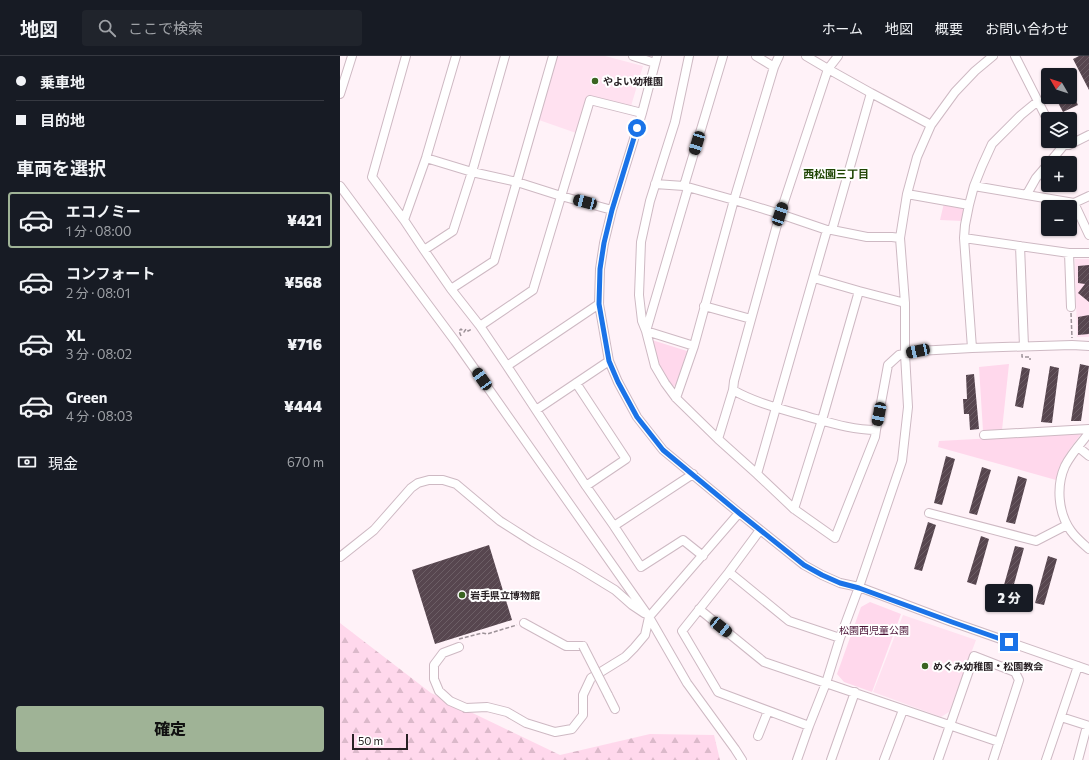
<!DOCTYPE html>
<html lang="ja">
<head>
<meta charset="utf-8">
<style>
	body { margin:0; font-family:Commissioner,"Noto Sans JP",sans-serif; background:#20242c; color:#f1f3f6; height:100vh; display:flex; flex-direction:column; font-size:15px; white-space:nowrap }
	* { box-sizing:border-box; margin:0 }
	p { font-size:13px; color:#9ea1a6 }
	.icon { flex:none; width:22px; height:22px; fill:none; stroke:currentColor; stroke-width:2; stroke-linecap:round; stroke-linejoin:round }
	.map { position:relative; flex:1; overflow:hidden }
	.side { display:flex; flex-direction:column; background:#171b24; width:340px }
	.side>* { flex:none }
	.hud { display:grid; align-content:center; height:88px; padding:0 16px; background:#171b24 }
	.needle { width:26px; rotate:309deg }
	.buttons { position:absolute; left:701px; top:12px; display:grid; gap:8px }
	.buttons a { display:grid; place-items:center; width:36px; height:36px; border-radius:4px; background:#171b24; box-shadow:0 1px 3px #0004; font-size:20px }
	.scale { position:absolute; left:12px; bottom:10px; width:56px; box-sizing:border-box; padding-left:4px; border:2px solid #282024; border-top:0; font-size:11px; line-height:14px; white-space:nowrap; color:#282024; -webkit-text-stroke:3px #fff; paint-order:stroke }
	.end { position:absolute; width:18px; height:18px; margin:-9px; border:5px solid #1a73e8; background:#fff; box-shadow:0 0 0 2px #fff }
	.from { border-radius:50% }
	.bubble { position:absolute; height:28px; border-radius:4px; background:#171b24; box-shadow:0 1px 3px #0004; font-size:13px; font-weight:800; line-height:28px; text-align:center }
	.car { position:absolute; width:12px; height:24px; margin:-12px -6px; border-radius:5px; box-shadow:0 0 3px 1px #0007; background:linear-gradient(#222 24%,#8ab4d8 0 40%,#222 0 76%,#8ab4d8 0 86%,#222 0) }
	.hud b { display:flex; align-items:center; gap:14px; height:38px; font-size:15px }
	.hud b+b { border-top:1px solid #363941 }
	.hud i { width:10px; height:10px; background:#f1f3f6 }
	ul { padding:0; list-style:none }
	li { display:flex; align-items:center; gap:12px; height:56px; margin:0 8px 6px; padding:0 8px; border:2px solid transparent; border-radius:4px }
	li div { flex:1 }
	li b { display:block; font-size:15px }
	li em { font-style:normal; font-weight:800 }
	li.on { border-color:#9fb396 }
	li>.icon { width:36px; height:36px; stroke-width:1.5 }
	h2 { padding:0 16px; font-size:18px; line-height:48px }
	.pay { display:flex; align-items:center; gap:10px; height:44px; padding:0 16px; font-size:15px }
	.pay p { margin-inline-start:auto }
	.cta { display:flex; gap:8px; margin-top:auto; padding:8px 16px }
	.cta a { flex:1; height:46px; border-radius:4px; background:#9fb396; color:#111; font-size:16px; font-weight:800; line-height:46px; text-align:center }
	header { display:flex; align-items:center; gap:24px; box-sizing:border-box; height:56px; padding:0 20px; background:#171b24; border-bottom:1px solid #363941 }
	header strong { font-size:19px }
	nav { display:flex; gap:22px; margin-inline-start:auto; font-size:14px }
	.search { width:280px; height:36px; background:#20242c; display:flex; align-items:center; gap:10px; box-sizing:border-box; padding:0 14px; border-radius:4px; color:#9ea1a6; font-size:15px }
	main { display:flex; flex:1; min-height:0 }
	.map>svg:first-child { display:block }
	.built { fill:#ffe1f0 }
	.forest { fill:url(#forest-firs) }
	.park { fill:#ffd8ec }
	.building { fill:url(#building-hatch) }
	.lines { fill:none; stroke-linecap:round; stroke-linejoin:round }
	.minor-casing { stroke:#ceb9c3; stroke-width:10 }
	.path { stroke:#9d9298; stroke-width:1.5; stroke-dasharray:4 2; stroke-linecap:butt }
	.minor { stroke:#fff; stroke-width:8 }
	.minor-bridge-casing { stroke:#ceb9c3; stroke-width:10; stroke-linecap:butt }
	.minor-bridge { stroke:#fff; stroke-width:8 }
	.route { stroke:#1a73e8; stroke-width:5 }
	.poi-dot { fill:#3a6421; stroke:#fff; stroke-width:1.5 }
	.labels { text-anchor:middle; stroke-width:4; stroke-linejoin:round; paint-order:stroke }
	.poi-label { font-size:10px; font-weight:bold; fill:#282024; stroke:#fff; text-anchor:start }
	.park-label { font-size:10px; fill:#491134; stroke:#fff }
	.neighbourhood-label { font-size:11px; font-weight:bold; fill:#1f4503; stroke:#fff }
</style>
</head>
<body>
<header>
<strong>地図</strong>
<div class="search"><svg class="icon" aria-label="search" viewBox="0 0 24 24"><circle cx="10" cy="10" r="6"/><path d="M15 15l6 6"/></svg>ここで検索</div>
<nav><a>ホーム</a><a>地図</a><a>概要</a><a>お問い合わせ</a></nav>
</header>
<main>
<section class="side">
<div class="hud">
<b><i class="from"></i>乗車地</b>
<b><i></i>目的地</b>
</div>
<h2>車両を選択</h2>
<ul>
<li class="on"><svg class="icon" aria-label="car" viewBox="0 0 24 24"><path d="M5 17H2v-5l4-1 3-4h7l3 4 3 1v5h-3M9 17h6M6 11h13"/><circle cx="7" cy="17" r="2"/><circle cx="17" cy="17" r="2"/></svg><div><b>エコノミー</b><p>1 分 · 08:00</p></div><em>¥421</em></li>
<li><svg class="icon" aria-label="car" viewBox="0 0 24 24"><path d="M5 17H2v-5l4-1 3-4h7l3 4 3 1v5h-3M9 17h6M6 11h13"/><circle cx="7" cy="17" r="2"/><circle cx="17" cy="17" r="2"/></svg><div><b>コンフォート</b><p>2 分 · 08:01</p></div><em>¥568</em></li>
<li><svg class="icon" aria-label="car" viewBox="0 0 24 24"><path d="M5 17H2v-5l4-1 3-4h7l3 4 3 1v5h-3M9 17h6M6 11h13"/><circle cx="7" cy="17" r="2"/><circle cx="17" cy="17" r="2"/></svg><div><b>XL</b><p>3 分 · 08:02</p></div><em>¥716</em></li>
<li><svg class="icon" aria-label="car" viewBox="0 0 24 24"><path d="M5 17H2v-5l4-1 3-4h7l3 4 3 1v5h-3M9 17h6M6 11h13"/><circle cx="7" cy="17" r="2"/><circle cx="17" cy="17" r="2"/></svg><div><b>Green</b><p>4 分 · 08:03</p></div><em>¥444</em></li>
</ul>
<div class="pay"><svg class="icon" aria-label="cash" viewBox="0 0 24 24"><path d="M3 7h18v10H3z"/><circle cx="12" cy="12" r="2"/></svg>現金<p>670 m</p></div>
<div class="cta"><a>確定</a></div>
</section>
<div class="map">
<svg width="749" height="704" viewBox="0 0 749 704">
	<defs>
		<pattern id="forest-firs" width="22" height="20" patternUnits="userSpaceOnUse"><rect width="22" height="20" fill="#ffd8ec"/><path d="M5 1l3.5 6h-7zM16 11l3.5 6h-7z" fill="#dbb9ca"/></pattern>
		<pattern id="building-hatch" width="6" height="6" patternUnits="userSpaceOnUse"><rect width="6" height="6" fill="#57464f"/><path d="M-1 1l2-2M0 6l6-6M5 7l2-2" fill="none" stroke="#6c5e65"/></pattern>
	</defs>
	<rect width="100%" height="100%" fill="#fff2f8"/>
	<path class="built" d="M217,0H265L303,10L291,50L249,39L236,77L199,64Z
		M735,203H749V281H737Z
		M563,559L636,584L609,656L601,661L533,636Z"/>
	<path class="forest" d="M0,567L91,637L220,699L310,678L374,679L380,704H0Z"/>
	<path class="park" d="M604,147L625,151L623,165L600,164Z
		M312,284L347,295L337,329L330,331L319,310Z
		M669,308L662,374L643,375L639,311Z
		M741,378C729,394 720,404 716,424L598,391L599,385L693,380Z
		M530,546L561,558L532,636L504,626L497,618L521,551Z"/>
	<path class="building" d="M739,0H749V34L733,3Z
		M715,41H734L738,49L723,56Z
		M749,209V246L738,237L745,228L738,227V210Z
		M749,259V278L738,279V261Z
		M740,308L749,310L741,365H731Z
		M710,310L719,312L712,367L701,366Z
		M682,311L690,313L683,352L675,350Z
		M634,318L639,373L630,374L629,358H624L623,343H627L626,319Z
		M606,400L615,403L602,449L594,447Z
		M642,411L651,414L637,459L629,457Z
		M678,420L687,423L675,468L666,466Z
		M588,466L596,469L582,515L574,513Z
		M641,480L649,483L636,529L627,526Z
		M149,489L172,564L95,588L72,514Z
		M675,490L684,492L671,539L662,536Z
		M708,500L717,503L704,549L695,547Z"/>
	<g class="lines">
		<defs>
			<path id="minor" d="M66,0L32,121L64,164L86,102L116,0
				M165,0L132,116L113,175L84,194L111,233L154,205L213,0
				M293,0L315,7
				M317,0L302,57L272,154L264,187L260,213L259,248L269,305L278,326L297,361L323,394L399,457L464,509L482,519L500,527L519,531L612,566L749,614
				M349,0L335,66L310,145L301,186L299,239L302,265L306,275L315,310L325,327L336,342L378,383
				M383,0L344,130L394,144L440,158L487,174H492L527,181H552L560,182
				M466,0L488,13L498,0
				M675,0L708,65
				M434,11L439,0
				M531,37L591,69
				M0,38L12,0
				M720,85L724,89H729L749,79
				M86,102L132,116L177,126L221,140L272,154
				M709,107L724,89
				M315,128L344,130
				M0,130L115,285L309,561L347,627L395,693L402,704
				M634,130L734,147L749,140
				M348,132L306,275L354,290
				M567,138L629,149
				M687,138L696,122L708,108
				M734,147L749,179
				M64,164L84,194
				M492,174L531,37L488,13L440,158L394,325L393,334C415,347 445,354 469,361C491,367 513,374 536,374L548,309L559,299L578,295L632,292L732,289L749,290
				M624,182L729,197H749
				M680,190L684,290
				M729,197L731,251
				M474,222L519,235L482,364L454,453L495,482L535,381L536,374
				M111,233L140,270
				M519,235L565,247
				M259,248L167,310L140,270L193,234L250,44L302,57
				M364,250L411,263
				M632,292L624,182L625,169L629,149L634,130L642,110L652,88L681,59L698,45
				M167,310L196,354
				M236,327L286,403L246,430L196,354L269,305
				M393,334L378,383L417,418L487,174
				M336,342L354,290L394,144L434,11L416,0
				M749,377C741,387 731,398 725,410C716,430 718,457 731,475C736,482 742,487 749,493
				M644,379L749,373
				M738,391L749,400
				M353,418L274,470L301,511L343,484L363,500
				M417,418L454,453
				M246,430L274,470
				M589,457L696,485L727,469
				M0,501L34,474L71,432L78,427L89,424H103L116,428L160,465L193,486L239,512L275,534L292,549L304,557
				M389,516L420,474
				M359,553L424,606L659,686
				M184,567L226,590H243
				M119,591L103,597L94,609V623L99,635L110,645L126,652L147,651L167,656L186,667L215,676L232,673L243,659V639L251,622L285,601L294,592L305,579L309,561L399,457
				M268,639L275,653
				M721,661L749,670
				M469,670L378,636L342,575L389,516L449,565L500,582
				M418,680L428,655
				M457,704L469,670L486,627L500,582L519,531L562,405L568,351L565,298V247L560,182L567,138L577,101L591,69L615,36L635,15L653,0
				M491,704L515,636
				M544,704L563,654
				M598,704L634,600L675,616L679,624L653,704
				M706,704L738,610
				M738,704L747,670"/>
		</defs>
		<use href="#minor" class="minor-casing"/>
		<path class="path" d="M731,257L732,282
			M121,280L119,275L121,273L124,276L126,273L128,275L132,273
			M682,298V301H690V304
			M119,583L142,577L147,578L177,569"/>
		<use href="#minor" class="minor"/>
		<defs>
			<path id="minor-bridge" d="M243,590L268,639"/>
		</defs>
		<use href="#minor-bridge" class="minor-bridge-casing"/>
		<use href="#minor-bridge" class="minor-bridge"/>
	</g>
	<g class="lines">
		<path class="route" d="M297,72L272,154L264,187L260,213L259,248L269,305L278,326L297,361L323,394L399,457L464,509L482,519L500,527L519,532L612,566L669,586"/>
	</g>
	<g class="poi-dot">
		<circle cx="255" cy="25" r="4"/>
		<circle cx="122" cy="539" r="4"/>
		<circle cx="585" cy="610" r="4"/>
	</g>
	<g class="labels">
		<g class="poi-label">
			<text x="263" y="29">やよい幼稚園</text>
			<text x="130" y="543">岩手県立博物館</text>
			<text x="593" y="614">めぐみ幼稚園・松園教会</text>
		</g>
		<g class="park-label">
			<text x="534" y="578">松園西児童公園</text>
		</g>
		<g class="neighbourhood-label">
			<text x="496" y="122">西松園三丁目</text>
		</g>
	</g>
</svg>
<div class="buttons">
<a><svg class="needle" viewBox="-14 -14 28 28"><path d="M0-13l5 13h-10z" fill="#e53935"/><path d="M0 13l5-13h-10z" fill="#9ea1a6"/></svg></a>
<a><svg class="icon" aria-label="layers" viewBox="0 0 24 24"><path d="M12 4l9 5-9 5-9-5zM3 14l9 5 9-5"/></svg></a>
<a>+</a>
<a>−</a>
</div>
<div class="scale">50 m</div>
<i class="end from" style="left:297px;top:72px"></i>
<i class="end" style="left:669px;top:586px"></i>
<div class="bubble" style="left:645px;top:528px;width:48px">2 分</div>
<i class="car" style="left:357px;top:87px;rotate:197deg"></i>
<i class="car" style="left:245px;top:146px;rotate:285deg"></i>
<i class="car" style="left:440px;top:158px;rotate:18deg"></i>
<i class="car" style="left:578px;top:295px;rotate:258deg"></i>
<i class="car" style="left:142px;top:323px;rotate:325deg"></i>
<i class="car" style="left:539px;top:358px;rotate:191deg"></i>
<i class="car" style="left:381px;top:571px;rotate:129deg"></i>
</div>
</main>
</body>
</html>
